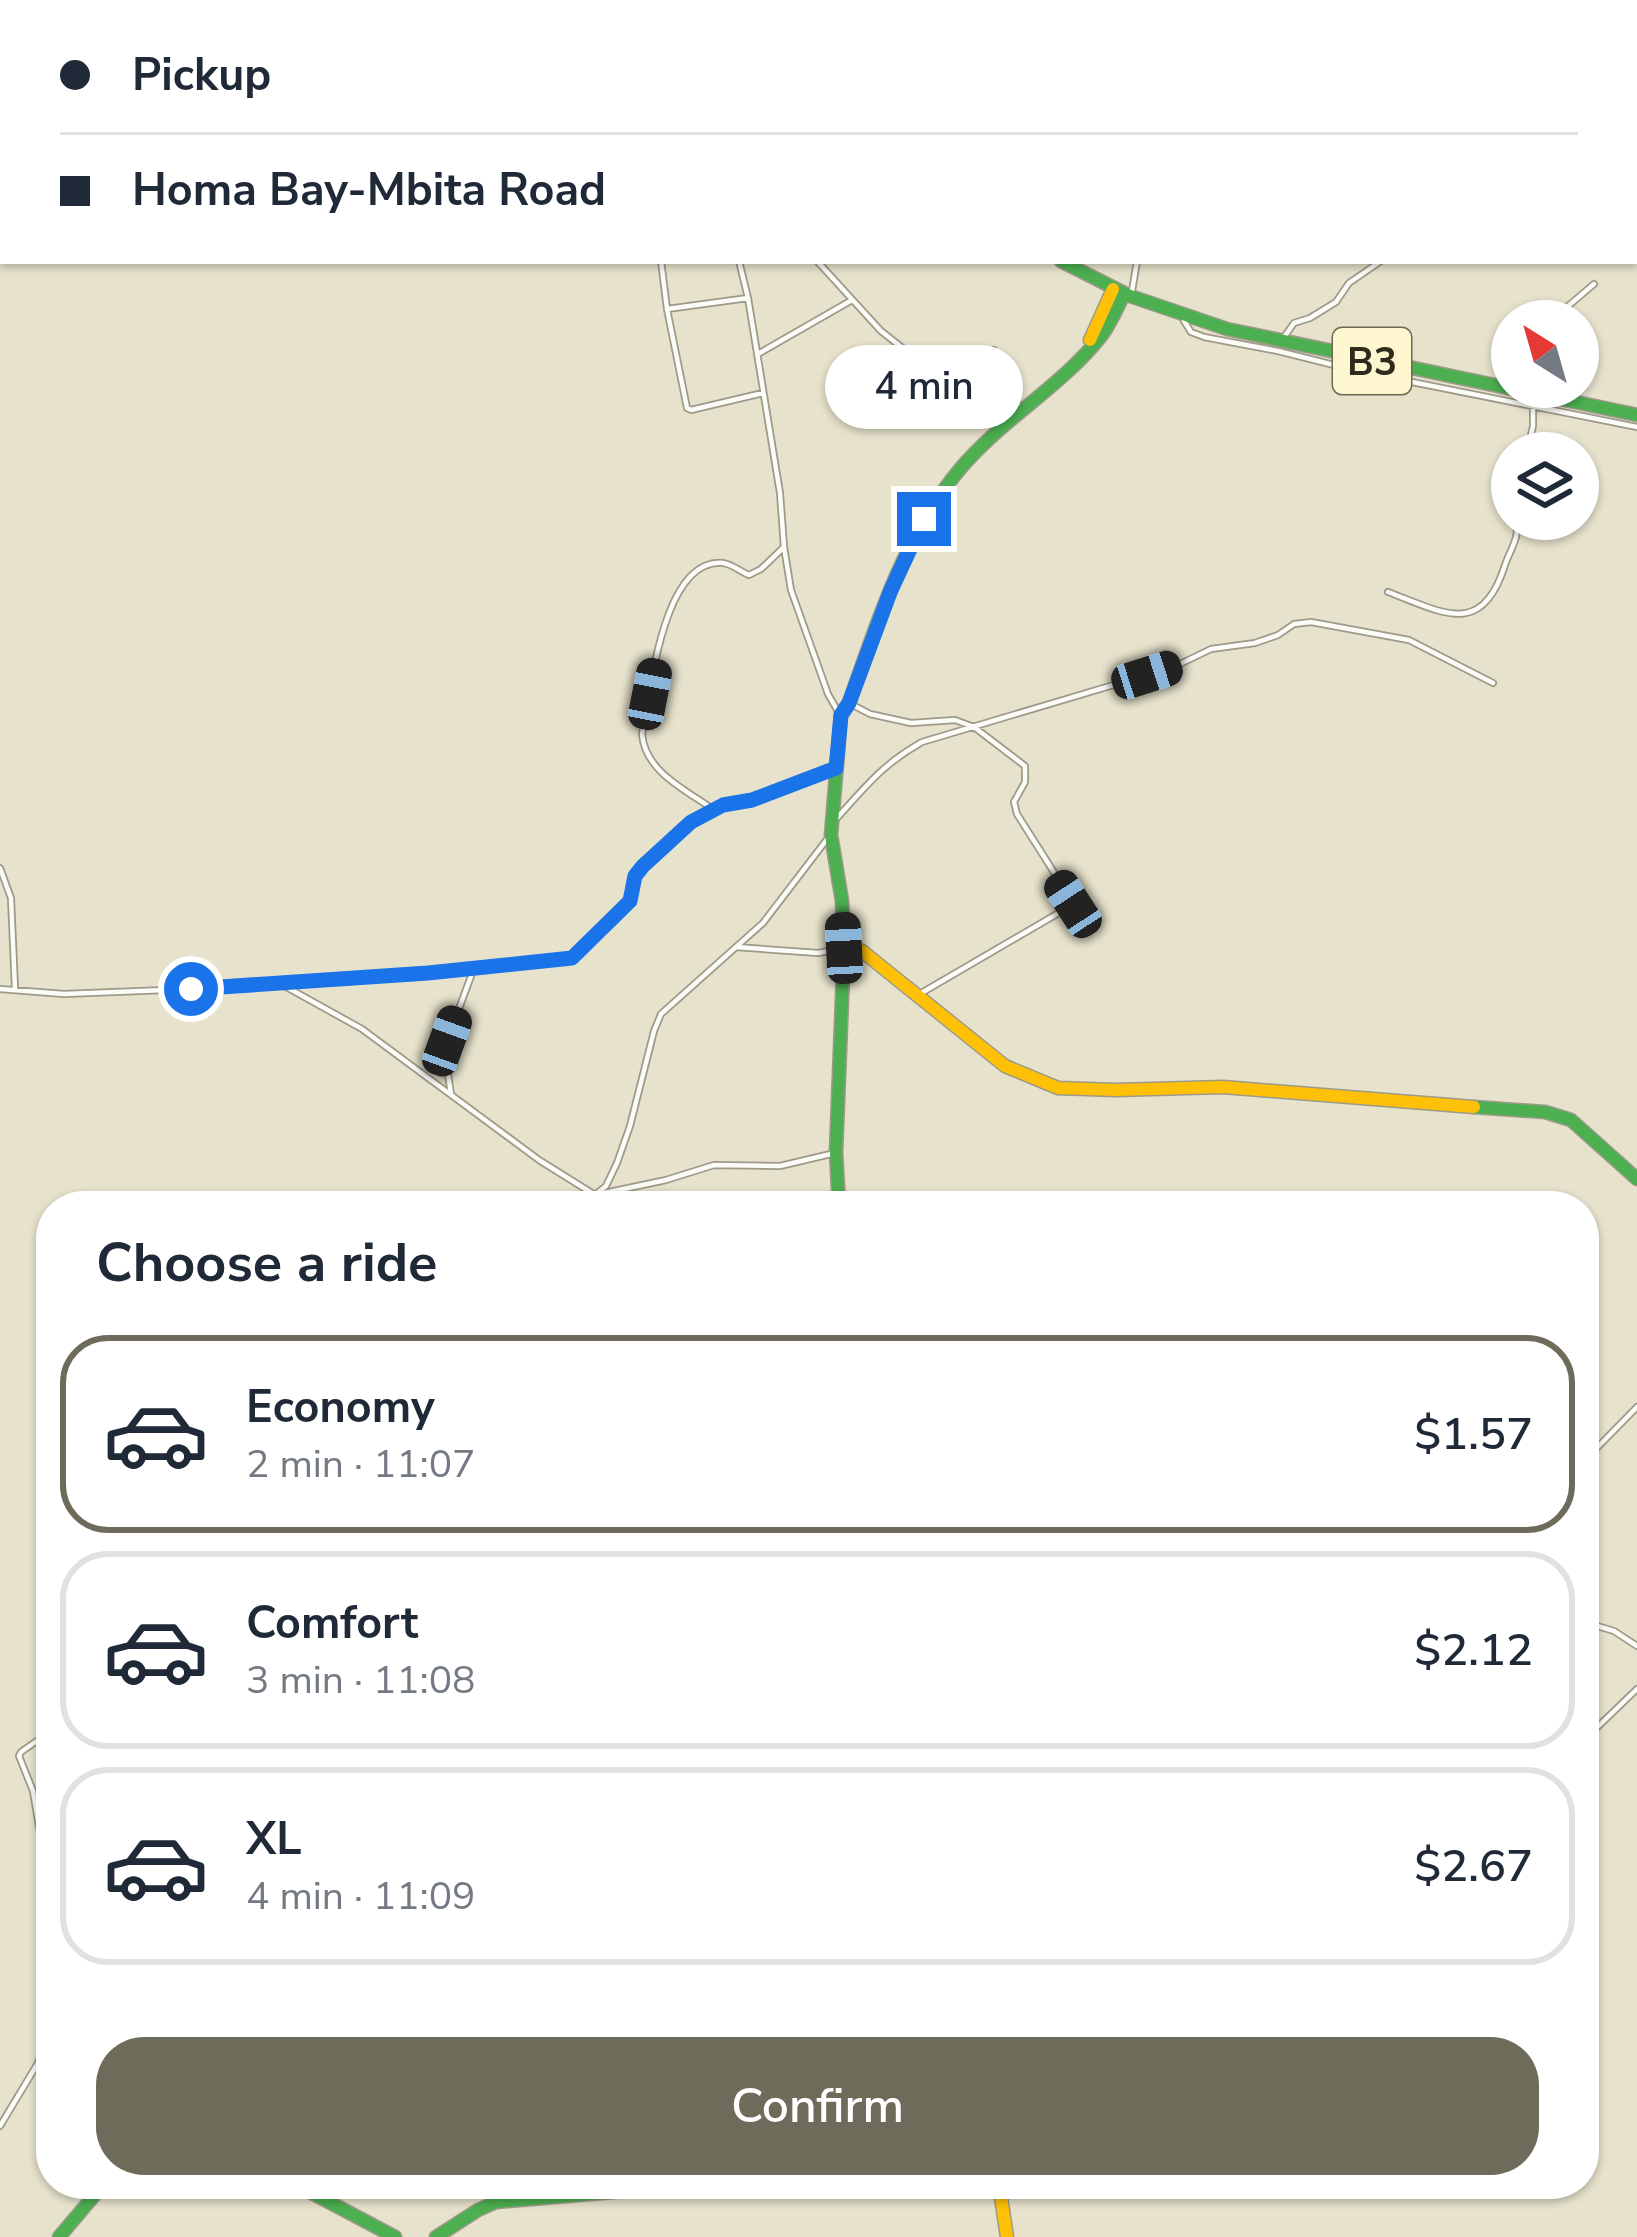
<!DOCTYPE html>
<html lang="en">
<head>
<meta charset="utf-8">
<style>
	body { margin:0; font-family:"Nunito Sans",sans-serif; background:#f6f6f7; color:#1f2937; height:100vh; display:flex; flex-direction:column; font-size:45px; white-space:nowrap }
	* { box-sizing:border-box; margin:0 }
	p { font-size:39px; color:#747a83 }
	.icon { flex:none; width:66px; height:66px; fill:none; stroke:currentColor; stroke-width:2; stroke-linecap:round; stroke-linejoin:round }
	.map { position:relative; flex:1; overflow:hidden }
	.side { position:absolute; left:36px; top:1191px; width:1563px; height:1008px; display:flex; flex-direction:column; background:#fff; border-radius:48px; box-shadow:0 3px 9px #0004 }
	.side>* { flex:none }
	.guide { position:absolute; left:0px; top:0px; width:1638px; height:264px; box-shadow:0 3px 9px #0004; display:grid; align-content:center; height:264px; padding:0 60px; background:#fff }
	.needle { width:78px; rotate:323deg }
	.fabs { position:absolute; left:1491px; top:300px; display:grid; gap:24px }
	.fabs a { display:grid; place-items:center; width:108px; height:108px; border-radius:50%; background:#fff; box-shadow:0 3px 9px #0004; font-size:60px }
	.end { position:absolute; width:54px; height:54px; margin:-27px; border:15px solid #1a73e8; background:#fff; box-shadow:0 0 0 6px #fff }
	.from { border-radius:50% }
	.bubble { position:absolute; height:84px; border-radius:42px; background:#fff; box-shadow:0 3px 9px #0004; font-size:39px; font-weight:600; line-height:84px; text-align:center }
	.car { position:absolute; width:36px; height:72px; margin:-36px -18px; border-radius:15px; box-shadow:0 0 9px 3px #0007; background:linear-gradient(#222 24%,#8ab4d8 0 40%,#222 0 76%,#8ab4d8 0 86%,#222 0) }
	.guide b { display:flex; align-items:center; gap:42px; height:114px; font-size:45px }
	.guide b+b { border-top:3px solid #e0e1e3 }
	.guide i { width:30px; height:30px; background:#1f2937 }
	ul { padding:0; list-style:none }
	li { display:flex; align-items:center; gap:36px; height:198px; margin:0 24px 18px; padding:0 36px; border:6px solid #e0e1e3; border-radius:48px }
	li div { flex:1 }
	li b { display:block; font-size:45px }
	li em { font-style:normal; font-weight:600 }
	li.selected { border-color:#6e6b5a }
	li>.icon { width:108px; height:108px; stroke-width:1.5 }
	h2 { padding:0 60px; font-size:54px; line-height:144px }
	.primary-button { display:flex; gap:24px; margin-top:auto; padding:24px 60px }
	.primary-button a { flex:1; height:138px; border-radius:48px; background:#6e6b5a; color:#fff; font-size:48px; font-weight:600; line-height:138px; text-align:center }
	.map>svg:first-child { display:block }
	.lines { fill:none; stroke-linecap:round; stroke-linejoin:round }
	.street-casing { stroke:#9d9a89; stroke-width:8 }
	.fast-casing { stroke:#9d9a89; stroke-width:15 }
	.slow-casing { stroke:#9d9a89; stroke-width:15 }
	.street { stroke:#fbfbf7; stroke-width:4.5 }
	.fast { stroke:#4caf50; stroke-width:12 }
	.slow { stroke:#ffc107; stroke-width:12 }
	.route { stroke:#1a73e8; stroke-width:15 }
	.labels { text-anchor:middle; stroke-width:12; stroke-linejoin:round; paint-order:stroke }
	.shield { fill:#fef6cf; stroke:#6c6852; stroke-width:3 }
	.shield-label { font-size:39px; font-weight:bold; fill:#2e2b1c }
</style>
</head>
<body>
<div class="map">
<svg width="1637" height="2237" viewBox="0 0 1637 2237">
	<rect width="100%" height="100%" fill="#e6e2cc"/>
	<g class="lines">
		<defs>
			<path id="street" d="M470,0L472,3
				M670,0L671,3
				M1186,0L1188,3
				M1636,0H1637
				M332,3L335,0
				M501,3L505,0
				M997,3L1001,0
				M1205,3L1206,0
				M1464,3L1468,0
				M661,261L667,309L687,408L691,410L763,393
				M739,261L748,298L780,493L784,547L791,590L828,694L840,715
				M817,261L881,331L919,361L994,350L1018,406
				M1132,291L1137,261
				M667,309L748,298
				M1184,321L1191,332L1204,337L1278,351L1362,372L1637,427
				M1558,321L1567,307L1594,284
				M1282,340L1294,323L1310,318L1336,302L1349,283L1381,261
				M758,354L852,300
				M1527,453L1533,426V407
				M1388,592C1442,612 1482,639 1505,565C1511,547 1520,539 1516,519
				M849,703L870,714L911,723L955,720L974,727L1025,766V782L1014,802L1017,814L1074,904L918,995
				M711,808C684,789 645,771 642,734C651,692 662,558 723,563C732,564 741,572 749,575L761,569L784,547
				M837,818C866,786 883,764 922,742L1147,675L1176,666L1211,649L1255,643L1278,635L1294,624L1311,622L1409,640L1493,683
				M0,868L11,898L15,989
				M736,947L818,953L844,948
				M281,984L362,1029L539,1160L595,1195L666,1180L714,1165L780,1166L835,1153
				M0,989L64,994L191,989L566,961L578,954L630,901L638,871L691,822L713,809L752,800L833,769
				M451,1094L445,1055L447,1041L474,968
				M581,1206L606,1186L617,1163L630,1126L654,1031L661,1014L763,923L828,838
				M1584,1461L1637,1407
				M1584,1622L1614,1631L1637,1646
				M51,1731L21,1752L19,1756L33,1791L51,1898
				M1584,1740L1637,1689
				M0,2126L38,2063L51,2022"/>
			<path id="fast" d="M832,0L834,3
				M1061,261L1130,296L1227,329L1637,415
				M1474,1107L1545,1112L1571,1120L1637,1179
				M839,1206L836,1152L844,948L842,901L831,835L841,715L849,703C877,622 904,536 960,469C1002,419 1062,386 1102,335C1111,323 1117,308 1124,294
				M295,2184L395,2237
				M59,2237L104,2184
				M436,2237L478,2210L496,2202L660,2188L679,2184"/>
			<path id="slow" d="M1090,340L1113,289
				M844,948L862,951L1005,1066L1058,1088L1116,1090L1223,1087L1474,1107
				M999,2184L1007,2237"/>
		</defs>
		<use href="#street" class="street-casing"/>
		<use href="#fast" class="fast-casing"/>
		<use href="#slow" class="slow-casing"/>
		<use href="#street" class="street"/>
		<use href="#fast" class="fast"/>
		<use href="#slow" class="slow"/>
	</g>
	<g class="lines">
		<path class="route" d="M191,989L428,973L572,958L630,901L635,876L643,866L691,822L723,805L752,800L836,768L841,715L849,703L891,590L924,519"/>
	</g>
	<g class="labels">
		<rect class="shield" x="1333" y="328" width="78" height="66" rx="9"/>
		<g class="shield-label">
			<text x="1372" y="375">B3</text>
		</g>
	</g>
</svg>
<div class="fabs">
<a><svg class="needle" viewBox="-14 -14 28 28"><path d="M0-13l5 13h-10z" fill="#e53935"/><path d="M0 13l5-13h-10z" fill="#747a83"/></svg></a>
<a><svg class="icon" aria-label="layers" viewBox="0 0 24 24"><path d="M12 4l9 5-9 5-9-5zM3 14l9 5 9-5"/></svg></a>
</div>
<i class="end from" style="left:191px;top:989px"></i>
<i class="end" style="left:924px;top:519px"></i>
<div class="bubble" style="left:825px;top:345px;width:198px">4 min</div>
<i class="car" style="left:1147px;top:675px;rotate:72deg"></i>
<i class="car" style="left:650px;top:694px;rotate:11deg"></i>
<i class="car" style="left:1073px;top:904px;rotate:327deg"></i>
<i class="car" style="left:844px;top:948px;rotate:357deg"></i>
<i class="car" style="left:447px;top:1041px;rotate:20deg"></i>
<div class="guide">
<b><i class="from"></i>Pickup</b>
<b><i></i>Homa Bay-Mbita Road</b>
</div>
<section class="side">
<h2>Choose a ride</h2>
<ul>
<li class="selected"><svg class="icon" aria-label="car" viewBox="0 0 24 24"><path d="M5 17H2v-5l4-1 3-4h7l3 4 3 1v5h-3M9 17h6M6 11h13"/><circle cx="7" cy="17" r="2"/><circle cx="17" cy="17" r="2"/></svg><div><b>Economy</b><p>2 min · 11:07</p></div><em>$1.57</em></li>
<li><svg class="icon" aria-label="car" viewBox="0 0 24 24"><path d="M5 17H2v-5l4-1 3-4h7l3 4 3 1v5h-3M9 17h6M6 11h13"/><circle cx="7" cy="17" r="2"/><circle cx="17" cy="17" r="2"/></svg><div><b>Comfort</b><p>3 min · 11:08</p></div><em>$2.12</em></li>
<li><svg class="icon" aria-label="car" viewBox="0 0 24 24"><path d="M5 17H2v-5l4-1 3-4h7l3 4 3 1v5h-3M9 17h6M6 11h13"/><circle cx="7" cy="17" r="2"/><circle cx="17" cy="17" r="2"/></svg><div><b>XL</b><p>4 min · 11:09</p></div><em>$2.67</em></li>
</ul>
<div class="primary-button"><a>Confirm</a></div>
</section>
</div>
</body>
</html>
